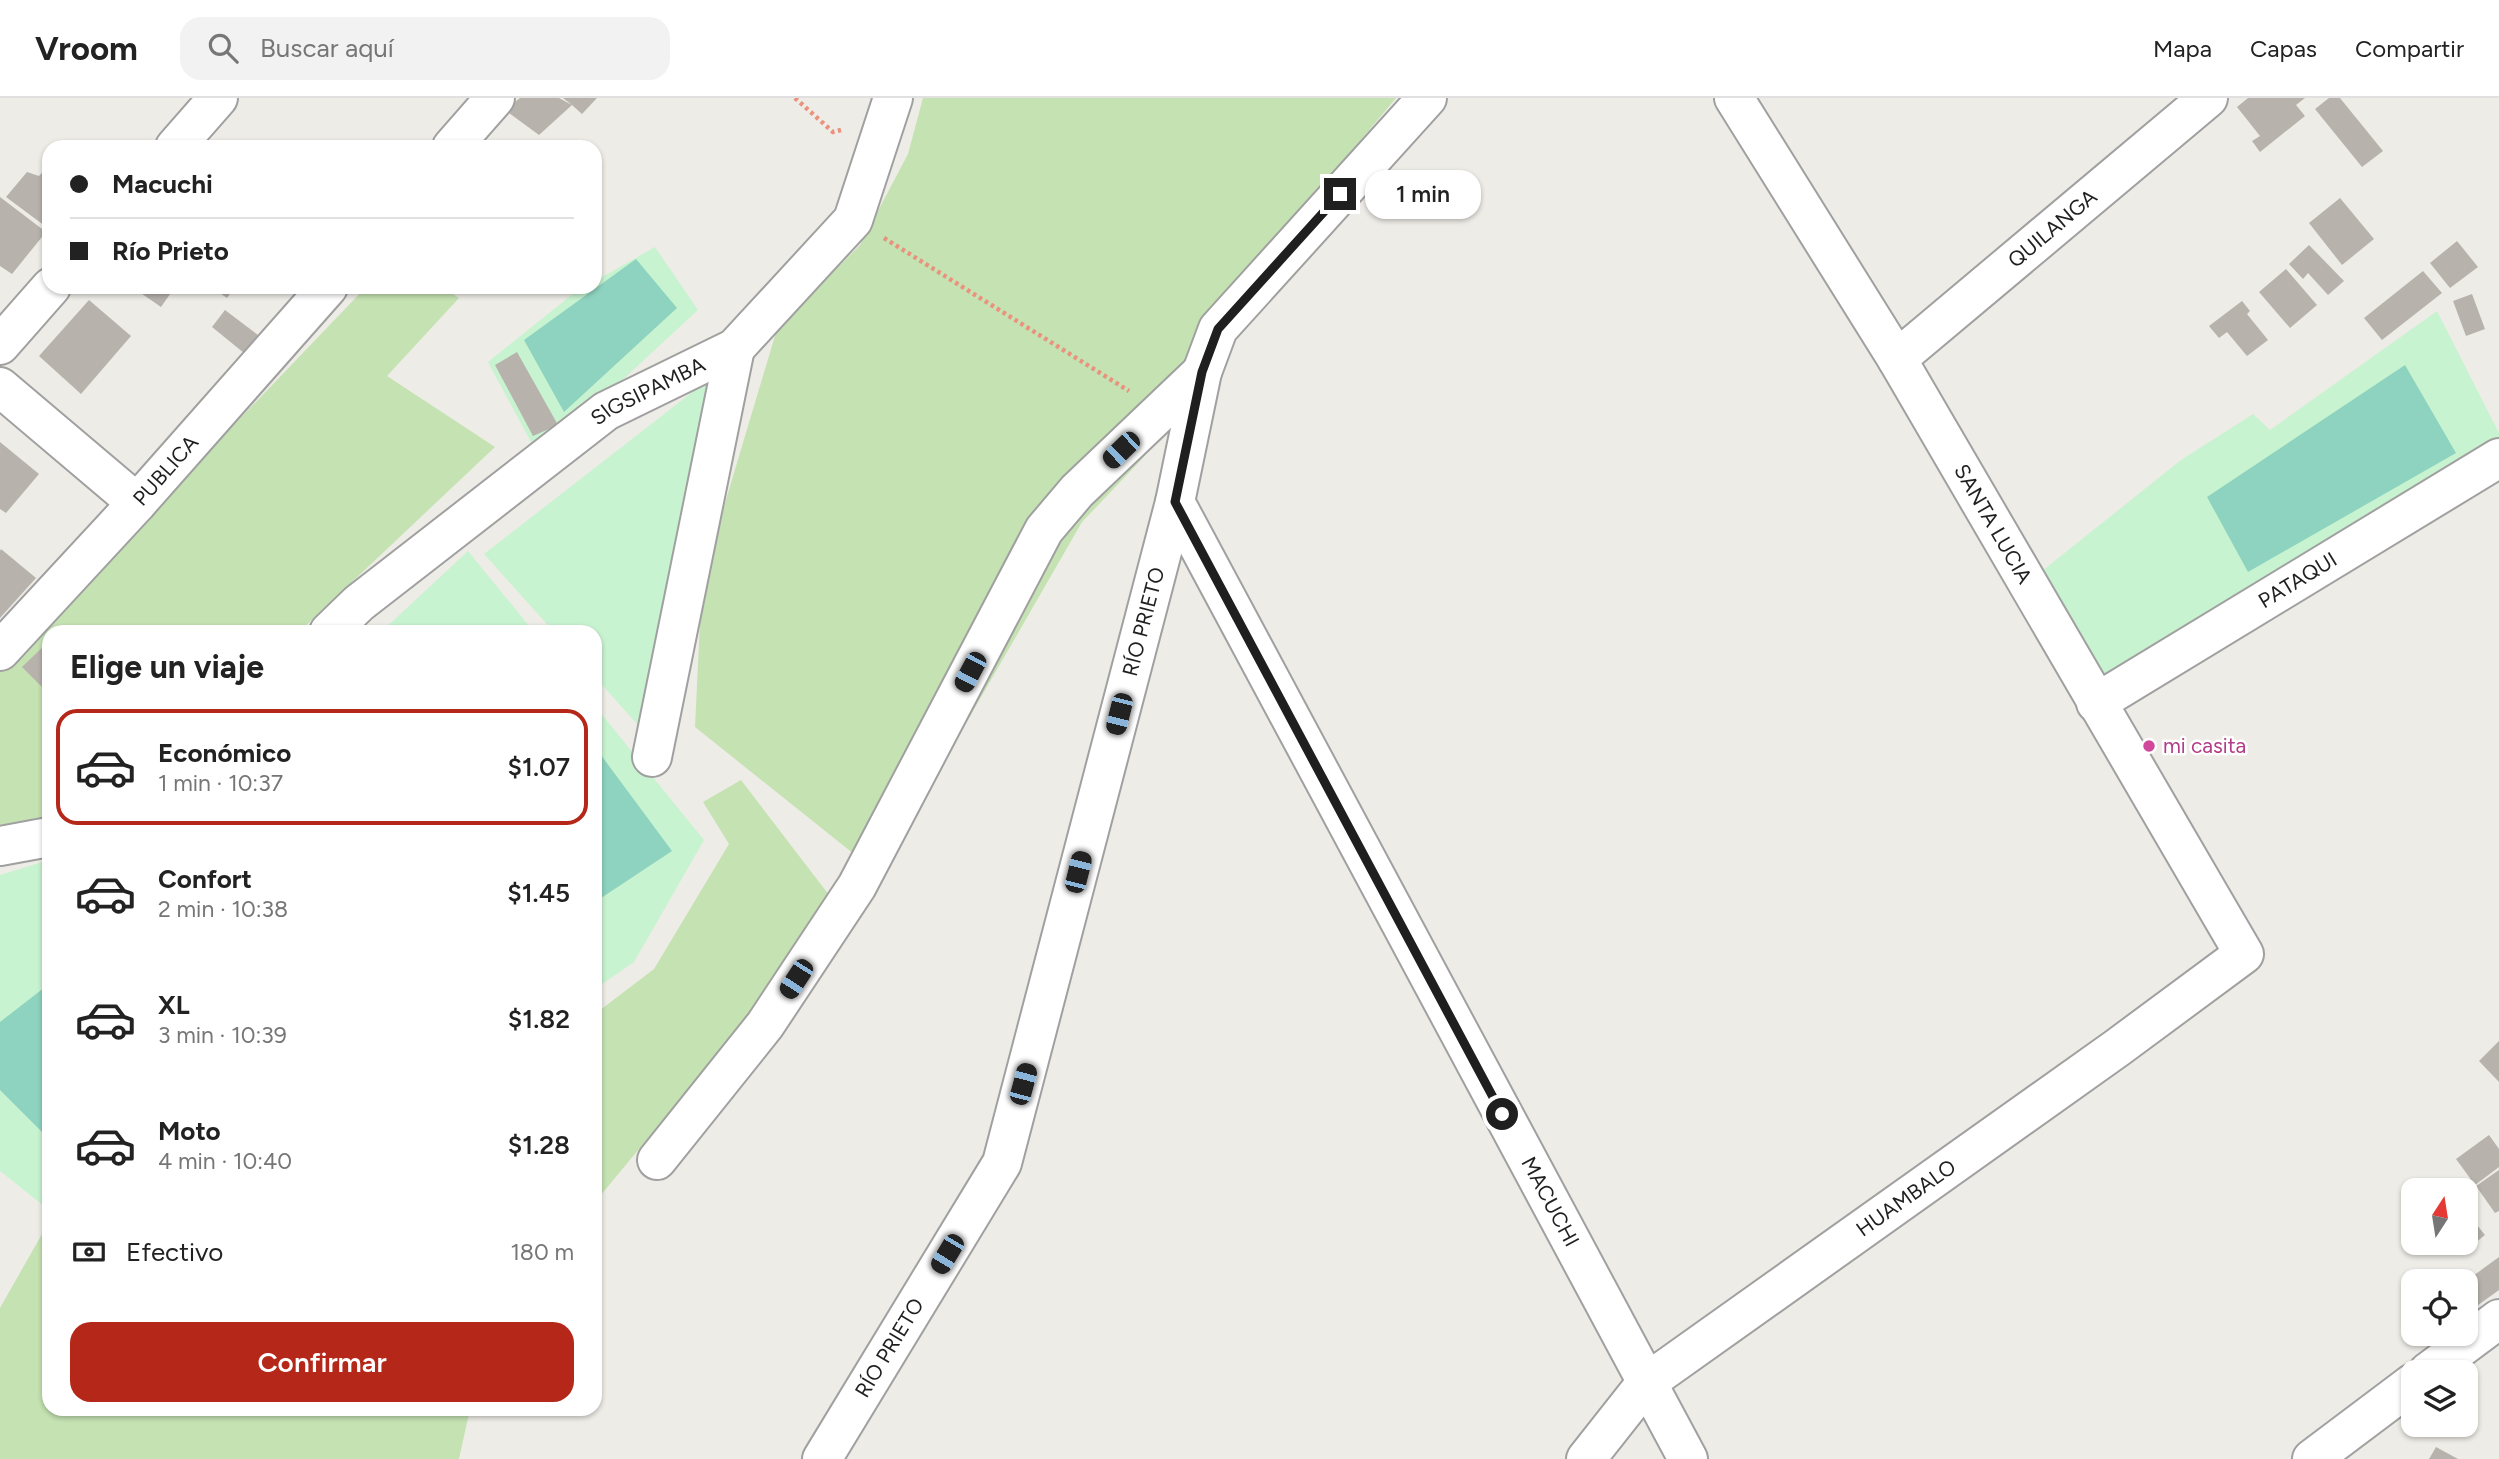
<!DOCTYPE html>
<html lang="es">
<head>
<meta charset="utf-8">
<style>
	body { margin:0; font-family:Figtree,sans-serif; background:#f2f2f2; color:#222; height:100vh; display:flex; flex-direction:column; font-size:26px; white-space:nowrap }
	* { box-sizing:border-box; margin:0 }
	p { font-size:23px; color:#767676 }
	.icon { flex:none; width:38px; height:38px; fill:none; stroke:currentColor; stroke-width:2; stroke-linecap:round; stroke-linejoin:round }
	.map { position:relative; flex:1; overflow:hidden }
	.details { position:absolute; left:42px; top:527px; width:560px; height:791px; display:flex; flex-direction:column; background:#fff; border-radius:21px; box-shadow:0 2px 5px #0004 }
	.details>* { flex:none }
	.hud { position:absolute; left:42px; top:42px; width:560px; height:154px; border-radius:21px; box-shadow:0 2px 5px #0004; display:grid; align-content:center; height:154px; padding:0 28px; background:#fff }
	.needle { width:46px; rotate:12deg }
	.controls { position:absolute; left:2401px; top:1080px; display:grid; gap:14px }
	.controls a { display:grid; place-items:center; width:77px; height:77px; border-radius:14px; background:#fff; box-shadow:0 2px 5px #0004; font-size:35px }
	.end { position:absolute; width:32px; height:32px; margin:-16px; border:9px solid #1f1f1f; background:#fff; box-shadow:0 0 0 4px #fff }
	.from { border-radius:50% }
	.bubble { position:absolute; height:49px; border-radius:21px; background:#fff; box-shadow:0 2px 5px #0004; font-size:23px; font-weight:600; line-height:49px; text-align:center }
	.car { position:absolute; width:21px; height:42px; margin:-21px -10px; border-radius:9px; box-shadow:0 0 5px 2px #0007; background:linear-gradient(#222 24%,#8ab4d8 0 40%,#222 0 76%,#8ab4d8 0 86%,#222 0) }
	.hud b { display:flex; align-items:center; gap:24px; height:66px; font-size:26px }
	.hud b+b { border-top:2px solid #e0e0e0 }
	.hud i { width:18px; height:18px; background:#222 }
	ul { padding:0; list-style:none }
	li { display:flex; align-items:center; gap:21px; height:116px; margin:0 14px 10px; padding:0 14px; border:4px solid transparent; border-radius:21px }
	li div { flex:1 }
	li b { display:block; font-size:26px }
	li em { font-style:normal; font-weight:600 }
	li.active { border-color:#b42719 }
	li>.icon { width:63px; height:63px; stroke-width:1.5 }
	h2 { padding:0 28px; font-size:32px; line-height:84px }
	.pay { display:flex; align-items:center; gap:18px; height:77px; padding:0 28px; font-size:26px }
	.pay p { margin-inline-start:auto }
	.button { display:flex; gap:14px; margin-top:auto; padding:14px 28px }
	.button a { flex:1; height:80px; border-radius:21px; background:#b42719; color:#fff; font-size:28px; font-weight:600; line-height:80px; text-align:center }
	header { display:flex; align-items:center; gap:42px; box-sizing:border-box; height:98px; padding:0 35px; background:#fff; border-bottom:2px solid #e0e0e0 }
	header strong { font-size:33px }
	nav { display:flex; gap:38px; margin-inline-start:auto; font-size:24px }
	.search { width:490px; height:63px; background:#f2f2f2; display:flex; align-items:center; gap:18px; box-sizing:border-box; padding:0 24px; border-radius:21px; color:#767676; font-size:26px }
	.map>svg:first-child { display:block }
	.grass { fill:#c5e2b2 }
	.park { fill:#c8f3d0 }
	.pitch { fill:#8ed3bf }
	.building { fill:#b7b2ac }
	.lines { fill:none; stroke-linecap:round; stroke-linejoin:round }
	.minor-casing { stroke:#a0a0a0; stroke-width:42 }
	.path { stroke:#e9927d; stroke-width:4.5; stroke-dasharray:3.5 3.5; stroke-linecap:butt }
	.minor { stroke:#fff; stroke-width:38 }
	.route { stroke:#1f1f1f; stroke-width:9 }
	.hotel-dot { fill:#d1479c; stroke:#fff; stroke-width:2.5 }
	.labels { text-anchor:middle; stroke-width:5; stroke-linejoin:round; paint-order:stroke }
	.street-label { font-size:21px; fill:#1f1f1f; stroke:#fff }
	.hotel-label { font-size:21px; fill:#b23c85; stroke:#fff; text-anchor:start }
</style>
</head>
<body>
<header>
<strong>Vroom</strong>
<div class="search"><svg class="icon" aria-label="search" viewBox="0 0 24 24"><circle cx="10" cy="10" r="6"/><path d="M15 15l6 6"/></svg>Buscar aquí</div>
<nav><a>Mapa</a><a>Capas</a><a>Compartir</a></nav>
</header>
<div class="map">
<svg width="2499" height="1361" viewBox="0 0 2499 1361">
	<rect width="100%" height="100%" fill="#eeece6"/>
	<path class="grass" d="M923,0H1396L1208,224L1181,314L1142,361L1082,424L879,776L695,629L702,482L777,231L860,147L908,56Z
		M366,189H442L459,200L387,278L495,349L299,534H49V721L0,734V571Z
		M741,682L839,810L595,1104V916L654,871L729,746L703,704Z
		M46,1129L49,1131V1311H470L459,1361H0V1210Z"/>
	<path class="park" d="M655,149L698,212L539,359L488,264L574,195L585,189H595V183Z
		M2437,213L2499,335V348L2104,588L2042,473L2181,362L2253,316L2270,332Z
		M713,278L646,636L595,579V534H554L484,456Z
		M468,453L534,534H381Z
		M595,608L704,742L634,864L595,891Z
		M49,762V1112L0,1073V777Z"/>
	<path class="pitch" d="M636,161L677,210L564,314L524,242Z
		M2405,267L2456,355L2248,474L2207,399Z
		M595,649L672,753L595,804Z
		M49,886V1041L0,992V924Z"/>
	<path class="building" d="M520,0H559L572,7L563,0H597L582,16L572,7L539,37L505,12Z
		M2248,0H2305L2296,7L2305,18L2260,54L2252,43L2260,38L2237,9Z
		M2329,0H2340L2383,53L2362,69L2315,11Z
		M49,67V131L6,99L27,74L39,78Z
		M0,99L46,134L12,176L0,168Z
		M2340,100L2374,141L2342,167L2309,125Z
		M2457,143L2478,169L2450,190L2430,165Z
		M2309,147L2344,183L2328,197L2308,175L2303,181L2289,166Z
		M2286,171L2317,207L2290,230L2259,194Z
		M2423,173L2442,195L2382,242L2364,220Z
		M132,189H175L161,209Z
		M211,189H235L227,200Z
		M2472,196L2485,231L2466,238L2453,203Z
		M89,202L131,238L81,296L39,258Z
		M2242,203L2250,213L2247,216L2268,242L2247,258L2227,234L2219,240L2209,228Z
		M225,212L258,237L244,255L212,229Z
		M517,254L558,327L533,338L495,267Z
		M0,344L39,376L6,415L0,411Z
		M1,451L36,480L0,520V453Z
		M49,543V596L22,569Z
		M2499,943V984L2479,963Z
		M2489,1037L2499,1051V1069L2475,1087L2456,1061Z
		M2499,1072V1113L2495,1115L2476,1088Z
		M2473,1122L2485,1137L2470,1149L2466,1144V1127Z
		M2499,1159V1192L2474,1210L2466,1200V1183Z
		M2436,1349L2458,1361H2429Z"/>
	<g class="lines">
		<defs>
			<g id="minor">
				<path d="M175,49L218,0"/>
				<path d="M452,49L495,0"/>
				<path d="M0,247L51,189"/>
				<path id="s1" d="M1897,261L2208,0"/>
				<path d="M0,289L137,405"/>
				<path id="s2" d="M1175,404L1688,1361"/>
				<path id="s3" d="M329,534L359,505L606,313L735,250L853,122L893,0"/>
				<path id="s4" d="M0,553L137,405L328,189"/>
				<path id="s5" d="M2096,605L2499,360"/>
				<path d="M652,659L735,250"/>
				<path d="M0,748L49,739"/>
				<path d="M657,1062L765,927L857,788L1044,432L1077,393L1202,274"/>
				<path d="M2428,1274L2499,1221"/>
				<path id="s6" d="M822,1361L1002,1065L1175,404L1202,274L1218,231L1427,0"/>
				<path id="s7" d="M1586,1361L1646,1285L2117,950L2244,856L1897,261L1734,0"/>
				<path d="M2312,1361L2413,1285"/>
			</g>
		</defs>
		<use href="#minor" class="minor-casing"/>
		<path class="path" d="M795,0L833,34L841,32
			M884,140L1129,293"/>
		<use href="#minor" class="minor"/>
	</g>
	<g class="lines">
		<path class="route" d="M1340,96L1218,231L1202,274L1175,404L1502,1016"/>
	</g>
	<circle class="hotel-dot" cx="2149" cy="648" r="7"/>
	<g class="labels">
		<g class="street-label">
			<text dy="7" stroke="none"><textPath href="#s1" startOffset="203">QUILANGA</textPath></text>
			<text dy="7" stroke="none"><textPath href="#s3" startOffset="401">SIGSIPAMBA</textPath></text>
			<text dy="7" stroke="none"><textPath href="#s4" startOffset="245">PUBLICA</textPath></text>
			<text transform="translate(1993 426) rotate(60)" y="7">SANTA LUCIA</text>
			<text dy="7" stroke="none"><textPath href="#s5" startOffset="236">PATAQUI</textPath></text>
			<text dy="7" stroke="none"><textPath href="#s6" startOffset="906">RÍO PRIETO</textPath></text>
			<text dy="7" stroke="none"><textPath href="#s7" startOffset="416">HUAMBALO</textPath></text>
			<text dy="7" stroke="none"><textPath href="#s2" startOffset="794">MACUCHI</textPath></text>
			<text dy="7" stroke="none"><textPath href="#s6" startOffset="130">RÍO PRIETO</textPath></text>
		</g>
		<g class="hotel-label">
			<text x="2163" y="655">mi casita</text>
		</g>
	</g>
</svg>
<div class="controls">
<a><svg class="needle" viewBox="-14 -14 28 28"><path d="M0-13l5 13h-10z" fill="#e53935"/><path d="M0 13l5-13h-10z" fill="#767676"/></svg></a>
<a><svg class="icon" aria-label="locate" viewBox="0 0 24 24"><circle cx="12" cy="12" r="6"/><path d="M12 2v4M12 18v4M2 12h4M18 12h4"/></svg></a>
<a><svg class="icon" aria-label="layers" viewBox="0 0 24 24"><path d="M12 4l9 5-9 5-9-5zM3 14l9 5 9-5"/></svg></a>
</div>
<i class="end from" style="left:1502px;top:1016px"></i>
<i class="end" style="left:1340px;top:96px"></i>
<div class="bubble" style="left:1365px;top:72px;width:116px">1 min</div>
<i class="car" style="left:1121px;top:352px;rotate:226deg"></i>
<i class="car" style="left:970px;top:574px;rotate:208deg"></i>
<i class="car" style="left:1119px;top:616px;rotate:194deg"></i>
<i class="car" style="left:1078px;top:774px;rotate:14deg"></i>
<i class="car" style="left:796px;top:881px;rotate:213deg"></i>
<i class="car" style="left:1023px;top:986px;rotate:15deg"></i>
<i class="car" style="left:947px;top:1156px;rotate:211deg"></i>
<div class="hud">
<b><i class="from"></i>Macuchi</b>
<b><i></i>Río Prieto</b>
</div>
<section class="details">
<h2>Elige un viaje</h2>
<ul>
<li class="active"><svg class="icon" aria-label="car" viewBox="0 0 24 24"><path d="M5 17H2v-5l4-1 3-4h7l3 4 3 1v5h-3M9 17h6M6 11h13"/><circle cx="7" cy="17" r="2"/><circle cx="17" cy="17" r="2"/></svg><div><b>Económico</b><p>1 min · 10:37</p></div><em>$1.07</em></li>
<li><svg class="icon" aria-label="car" viewBox="0 0 24 24"><path d="M5 17H2v-5l4-1 3-4h7l3 4 3 1v5h-3M9 17h6M6 11h13"/><circle cx="7" cy="17" r="2"/><circle cx="17" cy="17" r="2"/></svg><div><b>Confort</b><p>2 min · 10:38</p></div><em>$1.45</em></li>
<li><svg class="icon" aria-label="car" viewBox="0 0 24 24"><path d="M5 17H2v-5l4-1 3-4h7l3 4 3 1v5h-3M9 17h6M6 11h13"/><circle cx="7" cy="17" r="2"/><circle cx="17" cy="17" r="2"/></svg><div><b>XL</b><p>3 min · 10:39</p></div><em>$1.82</em></li>
<li><svg class="icon" aria-label="car" viewBox="0 0 24 24"><path d="M5 17H2v-5l4-1 3-4h7l3 4 3 1v5h-3M9 17h6M6 11h13"/><circle cx="7" cy="17" r="2"/><circle cx="17" cy="17" r="2"/></svg><div><b>Moto</b><p>4 min · 10:40</p></div><em>$1.28</em></li>
</ul>
<div class="pay"><svg class="icon" aria-label="cash" viewBox="0 0 24 24"><path d="M3 7h18v10H3z"/><circle cx="12" cy="12" r="2"/></svg>Efectivo<p>180 m</p></div>
<div class="button"><a>Confirmar</a></div>
</section>
</div>
</body>
</html>
